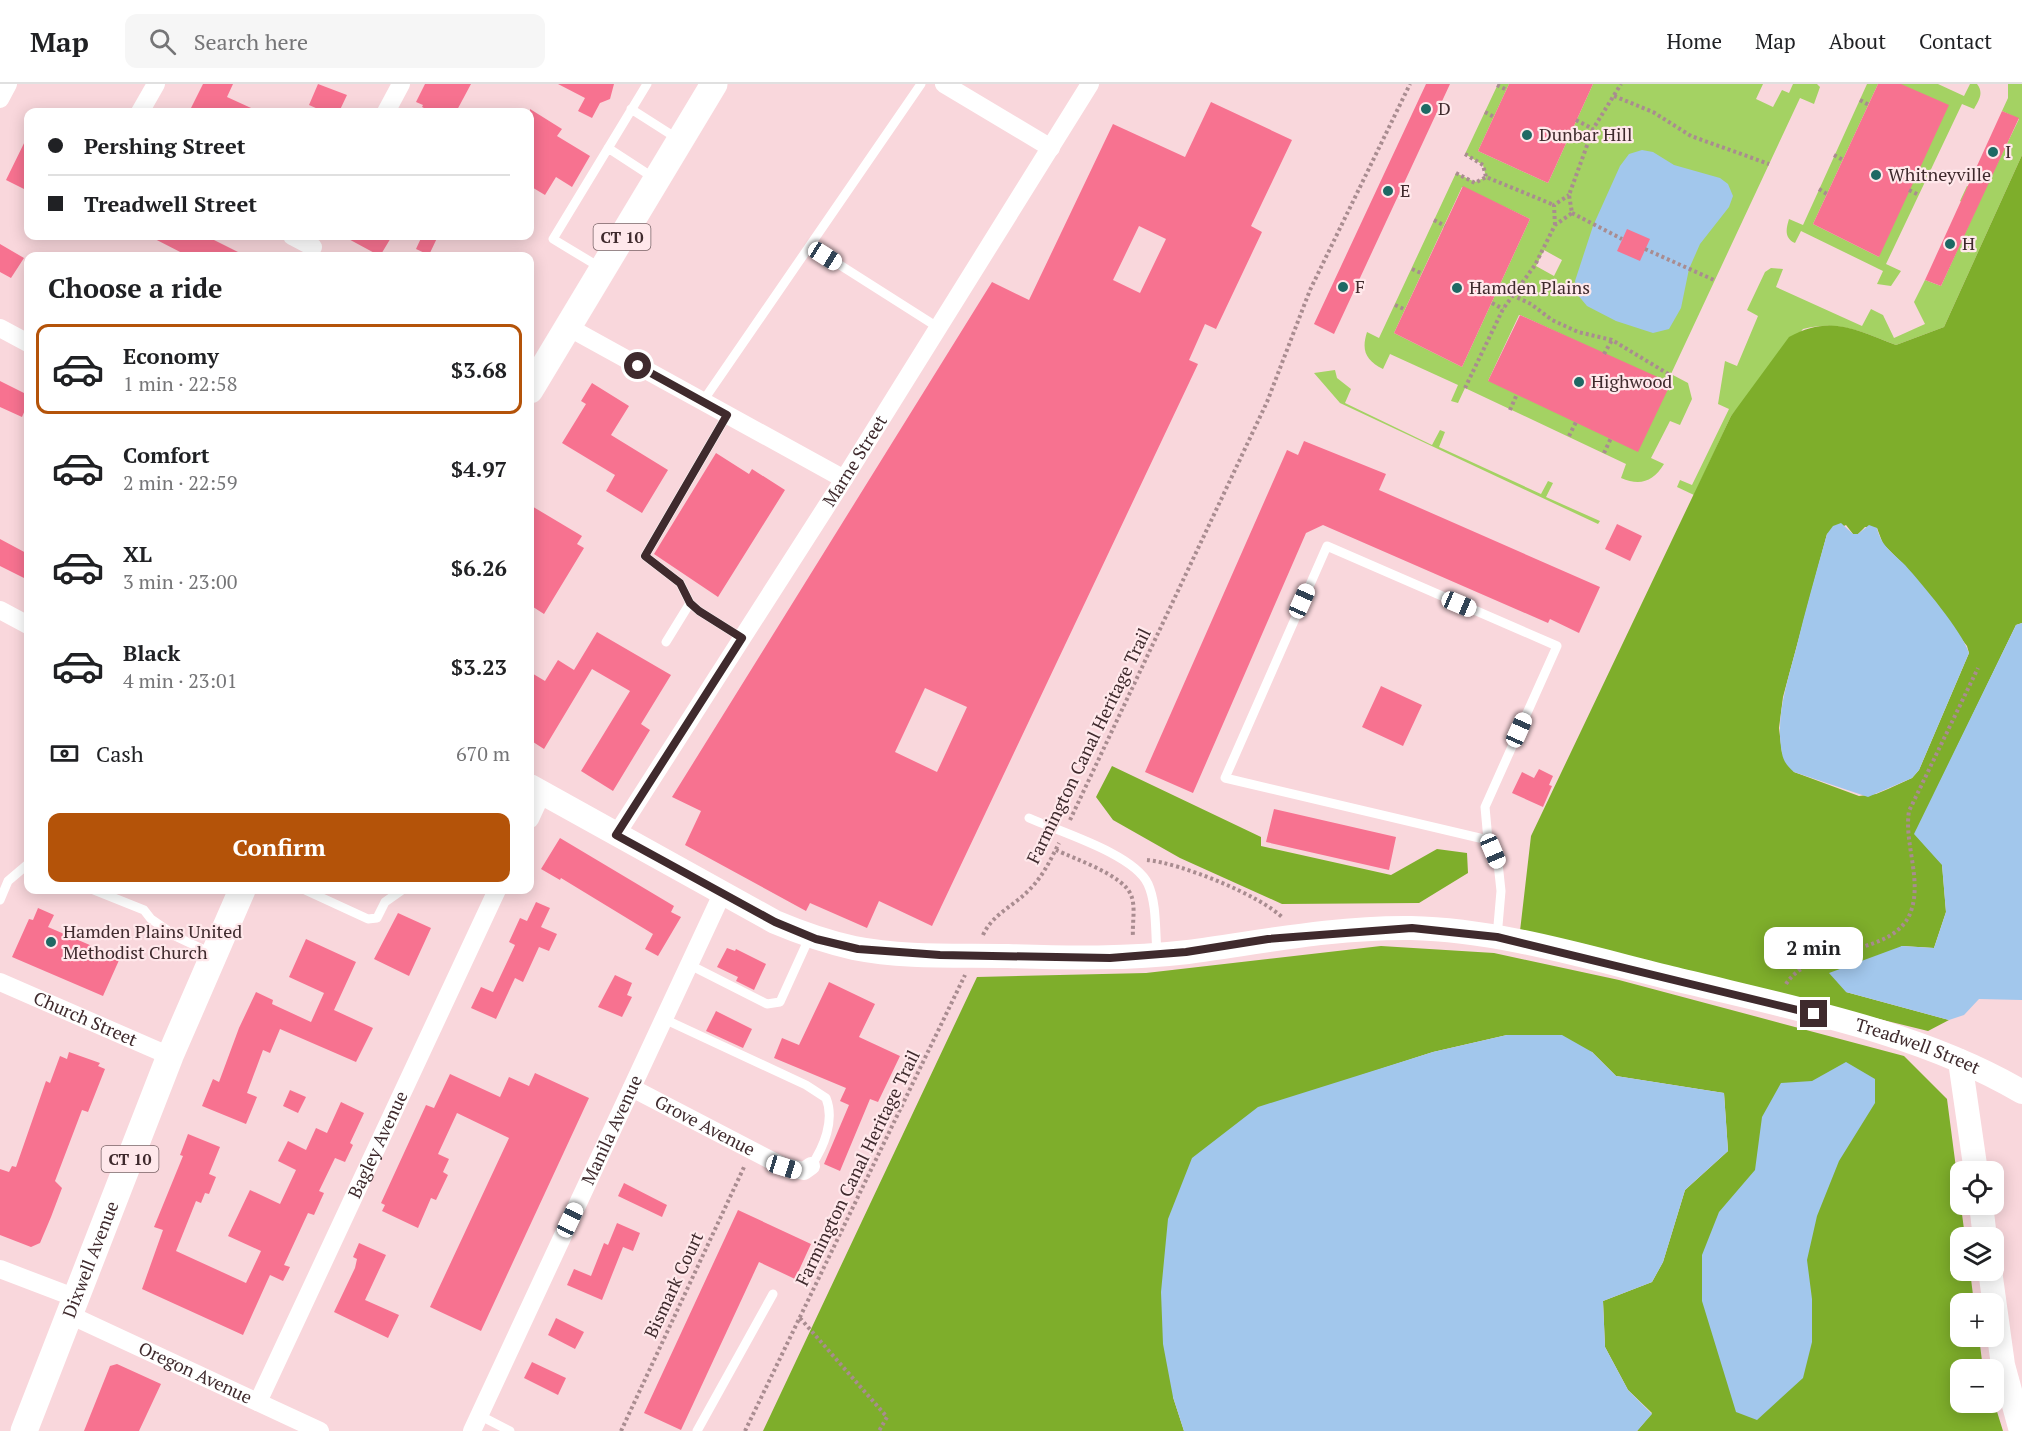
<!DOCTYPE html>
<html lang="en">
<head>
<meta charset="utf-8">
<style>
	body { margin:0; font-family:"PT Serif",serif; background:#f6f6f6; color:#202124; height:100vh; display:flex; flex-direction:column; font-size:22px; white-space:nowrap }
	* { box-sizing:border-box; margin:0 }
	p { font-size:20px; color:#757577 }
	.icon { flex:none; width:33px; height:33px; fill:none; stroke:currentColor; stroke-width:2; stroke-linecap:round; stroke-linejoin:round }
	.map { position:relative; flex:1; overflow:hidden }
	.details { position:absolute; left:24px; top:168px; width:510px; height:642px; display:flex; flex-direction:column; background:#fff; border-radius:12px; box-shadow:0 3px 15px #0003 }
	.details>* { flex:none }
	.banner { position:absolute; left:24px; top:24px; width:510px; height:132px; border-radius:12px; box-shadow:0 3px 15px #0003; display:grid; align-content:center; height:132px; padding:0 24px; background:#fff }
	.buttons { position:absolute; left:1950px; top:1077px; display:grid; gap:12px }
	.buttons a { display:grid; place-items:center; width:54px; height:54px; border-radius:12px; background:#fff; box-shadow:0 3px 15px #0003; font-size:30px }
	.end { position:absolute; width:27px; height:27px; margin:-14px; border:8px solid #3f2a2d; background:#fff; box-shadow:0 0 0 3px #fff }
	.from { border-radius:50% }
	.bubble { position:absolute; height:42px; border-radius:12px; background:#fff; box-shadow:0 3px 15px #0003; font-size:20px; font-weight:800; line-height:42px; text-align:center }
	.car { position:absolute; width:18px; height:36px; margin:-18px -9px; border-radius:8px; box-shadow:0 0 4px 2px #0007; background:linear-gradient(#fff 24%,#345 0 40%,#fff 0 76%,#345 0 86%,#fff 0) }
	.banner b { display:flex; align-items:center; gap:21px; height:57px; font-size:22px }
	.banner b+b { border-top:2px solid #e0e0e0 }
	.banner i { width:15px; height:15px; background:#202124 }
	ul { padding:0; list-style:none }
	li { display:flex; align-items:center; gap:18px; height:90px; margin:0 12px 9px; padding:0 12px; border:3px solid transparent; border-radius:12px }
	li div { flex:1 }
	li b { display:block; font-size:22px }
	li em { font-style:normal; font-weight:800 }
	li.active { border-color:#b45309 }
	li>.icon { width:54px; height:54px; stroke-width:1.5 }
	h2 { padding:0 24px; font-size:27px; line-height:72px }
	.pay { display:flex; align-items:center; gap:15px; height:66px; padding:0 24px; font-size:22px }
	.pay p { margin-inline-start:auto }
	.action { display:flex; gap:12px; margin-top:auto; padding:12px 24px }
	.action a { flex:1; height:69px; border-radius:12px; background:#b45309; color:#fff; font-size:24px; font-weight:800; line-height:69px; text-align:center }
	header { display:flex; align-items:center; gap:36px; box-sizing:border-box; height:84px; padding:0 30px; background:#fff; border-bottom:2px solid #e0e0e0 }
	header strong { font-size:28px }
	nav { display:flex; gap:33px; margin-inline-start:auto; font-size:21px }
	.search { width:420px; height:54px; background:#f6f6f6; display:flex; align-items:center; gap:15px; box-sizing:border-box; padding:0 21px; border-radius:12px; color:#757577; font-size:22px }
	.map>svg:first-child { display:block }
	.green { fill:#a4d263; fill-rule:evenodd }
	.forest { fill:#7eae2b; fill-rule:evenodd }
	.water { fill:#a2c7ec }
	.building { fill:#f77290; fill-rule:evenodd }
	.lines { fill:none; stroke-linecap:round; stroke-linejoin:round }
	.path { stroke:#a98c90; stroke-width:4; stroke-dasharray:3 3; stroke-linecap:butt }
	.lane { stroke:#fff; stroke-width:9 }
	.street { stroke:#fff; stroke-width:18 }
	.secondary { stroke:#fff; stroke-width:24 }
	.primary { stroke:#fff; stroke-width:27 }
	.route { stroke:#3f2a2d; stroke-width:8 }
	.poi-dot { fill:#1e6964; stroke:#ffe8eb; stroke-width:2 }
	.labels { text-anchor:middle; stroke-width:4.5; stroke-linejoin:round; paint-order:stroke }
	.shield { fill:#ffe8eb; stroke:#796366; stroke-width:1.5 }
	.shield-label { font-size:16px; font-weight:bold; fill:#3f2a2d }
	.poi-label { font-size:18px; fill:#3f2a2d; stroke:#ffe8eb; text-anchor:start }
	.street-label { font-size:18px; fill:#3f2a2d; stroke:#ffe8eb }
</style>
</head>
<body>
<header>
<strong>Map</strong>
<div class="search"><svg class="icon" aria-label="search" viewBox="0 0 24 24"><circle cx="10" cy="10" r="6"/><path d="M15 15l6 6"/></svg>Search here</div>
<nav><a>Home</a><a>Map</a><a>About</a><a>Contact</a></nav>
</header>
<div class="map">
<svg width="2022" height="1347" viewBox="0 0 2022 1347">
	<rect width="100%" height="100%" fill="#f9d7dc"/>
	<path class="green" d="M1498,0H1509L1478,67L1548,99L1593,0H1763L1756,15L1773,23L1782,6L1789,9L1793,0H1817L1820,3L1814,20L1800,14L1671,290L1688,299L1692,315L1680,341L1670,337L1651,374L1664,380C1653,398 1640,402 1621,394L1626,380L1465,304L1458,319L1451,317L1458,301L1390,270L1383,285C1366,276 1361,267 1367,248L1379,254L1456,89L1475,98L1486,93L1483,81L1465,70ZM1462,103L1530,135L1462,283L1394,249ZM1544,166L1562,176L1554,192L1536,182ZM1519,231H1520L1604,270L1488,297Z
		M1867,0H1878L1813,140L1879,173L1901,0H1938L1964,12L1970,0H1977C1984,9 1979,16 1974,25L1962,20L1886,180L1901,187L1891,202L1877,200L1883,187L1801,147L1795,159C1784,154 1786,145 1789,135L1803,141Z
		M2008,0H2022V71L1944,243L1896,261C1861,248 1840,236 1803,245L1731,332L1694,411L1677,403L1680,396L1692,401L1729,325L1718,320L1725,277L1737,282L1758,232L1747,226L1765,188L1771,184L1783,185L1776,203L1862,242L1871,225L1883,231L1894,254L1925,240L1914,218L1925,196L1941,202L1976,125L1960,117L1967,102L1983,109L2019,35L2002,27L2008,14Z
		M1335,286L1337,294L1351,305L1345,319L1432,361L1440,346L1445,348L1439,363L1541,410L1548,397L1553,399L1546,413L1600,437L1598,440L1340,319L1314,289Z"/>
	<path class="forest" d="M2022,71V539L2016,541L1915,750L1942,780L1946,828L1934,864L1902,862L1846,908L1949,936L1928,947L1520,847L1531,752L1731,332L1789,253C1830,230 1857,246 1896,261L1944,243ZM1846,441L1853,450H1858L1865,443L1877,444L1883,460L1905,482L1967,562L1969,569L1919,686L1912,694L1888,705L1876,710L1859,712L1794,688L1782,669L1779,644L1783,613L1827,450Z
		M1112,682L1261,753V762L1391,791L1437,765L1467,769L1468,789L1419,819L1282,820L1180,774L1113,736L1096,713Z
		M1381,862L1494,869L1619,896L1904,972L1947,1015L1965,1153L1960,1154V1186L1970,1187L1974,1219L1960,1220V1252L1979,1253L1983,1285L1960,1286V1318H1994L2003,1347H1637L1652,1329L1628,1306L1605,1263L1603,1217L1652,1198L1663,1178L1685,1106L1728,1067L1724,1009L1616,992L1592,968L1507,951L1433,968L1359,992L1173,1313L1184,1347H763L977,893L1146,889Z"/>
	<path class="water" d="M1642,66L1653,68L1674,81L1720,94L1728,100L1733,112L1729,123L1700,160L1689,185L1681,224L1669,245L1653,249L1616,237L1587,222L1577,210L1575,197L1593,142L1620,82L1629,70Z
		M1841,439L1853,450H1858L1869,441L1877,444C1881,462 1893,469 1905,481C1922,500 1962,547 1969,569L1919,686L1912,694L1868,713L1794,688C1788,683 1783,677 1782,669C1775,634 1787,599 1796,565C1805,527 1816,489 1827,450L1833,442Z
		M2022,539V916L1979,915L1964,931L1949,936L1846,908L1829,889L1902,862L1934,864L1946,828L1942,781L1914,750L2016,541Z
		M1507,951H1562L1592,968L1616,992L1724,1009L1728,1067L1685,1106L1663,1178L1652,1198L1603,1217L1605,1263L1628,1306L1652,1330L1637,1347H1184L1173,1313L1163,1260L1161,1208L1168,1135L1192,1074L1258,1023L1433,968Z
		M1846,978L1875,995V1019L1839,1077L1817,1132L1807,1176L1812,1215V1258L1803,1294L1757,1336L1736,1328L1702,1217V1171L1719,1128L1755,1086L1762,1033L1781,999L1812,997Z"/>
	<path class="building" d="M203,0H233L227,13L260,28H189Z
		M318,0L347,11L339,28H316L318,25L309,21Z
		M425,0H471L456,28H432L422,23L423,21L416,18Z
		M558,0H614L610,15L600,19L592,34L578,27L585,14Z
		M1426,0H1450L1334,250L1314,240Z
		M1509,0H1593L1548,99L1478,67Z
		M1878,0H1901L1949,21L1879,173L1813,140Z
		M1211,18L1292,56L1251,142L1262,148L1216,245L1205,240L1189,276L1198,280L932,842L879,817L867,844L810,819L806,827L685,761L701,727L672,713L992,198L1029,216L1113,40L1185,73ZM1139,142L1166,155L1140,209L1113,196ZM925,604L967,623L937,688L895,668Z
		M530,25L562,45L557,52L590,72L572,103L556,93L545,111L530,102Z
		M2002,27L2019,34L1941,202L1925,196Z
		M28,51V107L6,96Z
		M1463,102L1530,135L1462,283L1394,249Z
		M1627,145L1650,155L1640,177L1617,167Z
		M149,152H206L246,172H188Z
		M343,152H392L380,172Z
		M422,152H438L429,171L416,165Z
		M0,160L24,174L11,194L0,188Z
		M1520,231L1671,299L1638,368L1488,297Z
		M0,297L28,311V319L22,333L0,323Z
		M592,299L629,322L611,351L668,386L642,429L606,407L615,391L562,359L586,320L581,317Z
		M1304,357L1386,390L1379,406L1600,503L1579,549L1550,535L1548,539L1323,441L1306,449L1193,709L1145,688L1287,366L1298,371Z
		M716,369L749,390L752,385L785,406L718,513L654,470Z
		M530,421L582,452L577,460L584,464L544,530L530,521Z
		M1617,440L1642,452L1630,477L1605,465Z
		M0,455L28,470V496L0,482Z
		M597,548L671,591L641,640L650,646L613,707L581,687L630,607L592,585L544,665L530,656V588L545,597L558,576L574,586Z
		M1381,602L1422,621L1403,662L1362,643Z
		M1539,685L1553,692L1549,701L1552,702L1543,723L1512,709L1522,688L1534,694Z
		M1274,725L1396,753L1389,786L1266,758Z
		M560,754L674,822L671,828L681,833L658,872L645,865L653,850L561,794L560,796L541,785Z
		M536,818L550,824L541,843L557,850L549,867L539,863L523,898L515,894L496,935L471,924L481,903L493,908L515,861L509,858L520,834L527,837Z
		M38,824L54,831L48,843L120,874L103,912L12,873L29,835L33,836Z
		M398,829L431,844L409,892L374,875Z
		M306,855L356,878L334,926L373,944L356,978L280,945L270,969L263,966L247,1009L257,1013L246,1040L202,1022L213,995L219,998L239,944L256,908L273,916L272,920L311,938L324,909L289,893Z
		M727,864L735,867L736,865L766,880L754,906L736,897L738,893L717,883Z
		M615,891L632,899L627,911L632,913L622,933L598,923Z
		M829,898L875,920L859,953L900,972L878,1018L870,1015L840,1087L824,1080L849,1021L840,1017L846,1004L774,974L782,954L799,961Z
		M716,927L752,945L743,964L706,947Z
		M69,968L100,979L98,982L105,985L88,1028L82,1026L55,1097L62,1104L51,1133L40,1159L31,1163L0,1151V1085L9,1088L12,1082L16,1083L46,997L50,999L60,972L67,975Z
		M535,989L589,1014L481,1247L430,1223L509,1054L457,1029L438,1070L449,1075L443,1088L448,1091L436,1116L431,1114L418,1144L382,1127L385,1121L381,1119L426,1021L434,1024L450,990L500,1013L509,993L529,1002Z
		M290,1006L306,1013L298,1029L283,1022Z
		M341,1018L364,1029L350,1059L353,1061L345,1078L335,1074L319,1107L324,1109L314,1131L308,1129L284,1181L290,1183L283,1197L270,1191L243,1251L142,1205L163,1146L154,1143L183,1072L180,1071L188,1050L220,1063L209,1090L216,1093L209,1110L205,1109L201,1119L196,1117L176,1167L246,1199L261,1167L228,1152L250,1106L280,1120L296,1086L278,1077L288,1057L306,1066L316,1044L327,1049Z
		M624,1099L667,1121L662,1133L618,1112Z
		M738,1126L811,1160L795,1195L759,1178L681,1346L644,1329Z
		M617,1139L640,1149L633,1167L623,1163L602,1216L567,1201L574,1185L591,1192L604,1159L608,1161Z
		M359,1159L386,1171L365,1216L399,1231L388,1254L334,1228L355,1184L357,1175L353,1173Z
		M556,1234L584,1248L575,1265L548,1251Z
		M532,1278L566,1294L558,1311L524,1294Z
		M117,1280L161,1300L139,1347H84L110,1282Z"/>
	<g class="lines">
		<path class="path" d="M1497,1L1507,6
			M1614,12L1653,28L1691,52L1769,80
			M1860,16L1869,21
			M1485,28L1494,33
			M1576,36L1593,45
			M1465,70L1483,81L1486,93
			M1834,71L1843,76
			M1456,89L1475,99L1486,93L1554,121
			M1819,105L1827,110
			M1909,106L1919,111
			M1572,129L1622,155
			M1434,136L1445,142
			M1555,141L1554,121L1569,111
			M1645,165L1714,196
			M1412,185L1423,190
			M1512,211L1531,220L1552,236L1578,248L1612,256L1670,291
			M1492,219L1503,225
			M1395,221L1406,226
			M1604,270L1612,256
			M1465,304L1503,225L1535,181L1555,141L1572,129L1569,111L1593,45L1621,0
			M1510,326L1517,310
			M1569,352L1576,338
			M1604,369L1611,354
			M1070,736L1267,318L1310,206L1410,0
			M1056,766C1075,775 1123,791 1131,811C1136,823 1132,839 1133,853
			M1147,776C1180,779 1260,811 1283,834
			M983,851C992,831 1013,822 1027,808C1042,794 1050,777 1059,759
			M1786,900C1813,858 1898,875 1912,824C1921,793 1904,758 1909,727L1978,584
			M800,1234L887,1333L879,1347
			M621,1347L745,1081
			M745,1347L965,891"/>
		<path class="lane" d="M631,25L678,55
			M608,64L654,94
			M810,162L939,244
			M601,184L553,155L647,0
			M703,317L921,0
			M727,331L645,472L680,499L690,519L699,527L742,554
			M666,558L690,519
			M1029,734C1060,748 1134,770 1148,800C1157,820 1155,847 1157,868
			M1488,756L1225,694L1327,462L1557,562L1485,723L1488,756L1498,779L1501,807L1497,853
			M94,806L144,826L151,835L177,853L211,869
			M305,806L368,835L377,834L385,818L402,806
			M0,816L8,797L28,780
			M690,881L767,920L780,918L810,852
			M664,935L806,1001L826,1014C835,1036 824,1063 811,1082
			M479,1331L510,1347
			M697,1347L773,1210"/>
		<g class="street">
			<path d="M944,0L1051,64"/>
			<path d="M0,15L8,0"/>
			<path d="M140,28L156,0"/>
			<path d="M386,28L401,0"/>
			<path d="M292,152L313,163"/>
			<path d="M568,243L844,395"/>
			<path d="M0,244L28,259"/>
			<path d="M0,526L28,541"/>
			<path d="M530,735L542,709"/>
			<path id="s1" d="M616,751L844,395L1090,0"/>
			<path id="s2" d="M0,898L170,972"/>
			<path id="s3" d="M632,1004L784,1083L804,1087L811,1082"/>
			<path d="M0,1185L76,1214"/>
			<path id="s4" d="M70,1231L320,1347"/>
			<path id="s5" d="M258,1318L497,806"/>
			<path id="s6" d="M472,1347L722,810"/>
		</g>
		<g class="secondary">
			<path id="s7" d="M530,702L775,838C801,849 827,858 854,864C904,874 958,871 1008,872C1068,874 1128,875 1188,868C1262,858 1336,843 1411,844C1500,846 1589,874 1675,895C1788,923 1921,948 2022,1008"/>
			<path d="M1960,977L1976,1088"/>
			<path d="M1981,1120L1985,1154"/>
			<path d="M1990,1186L2003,1281L2021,1347"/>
		</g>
		<g class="primary">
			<path d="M530,306L714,0"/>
			<path id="s8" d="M24,1347L170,972L242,806"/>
		</g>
	</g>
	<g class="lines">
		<path class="route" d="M638,282L727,331L645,472L680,499L690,519L699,527L742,554L616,751L775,838L816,855L858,865L940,871L1110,874L1186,868L1268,855L1412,844L1497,853L1814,930"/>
	</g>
	<g class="poi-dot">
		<circle cx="1426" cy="25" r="6"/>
		<circle cx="1527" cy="51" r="6"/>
		<circle cx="1993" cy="68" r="6"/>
		<circle cx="1876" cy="91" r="6"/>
		<circle cx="1388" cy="107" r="6"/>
		<circle cx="1950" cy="160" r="6"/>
		<circle cx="1343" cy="203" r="6"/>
		<circle cx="1457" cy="204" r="6"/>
		<circle cx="1579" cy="298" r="6"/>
		<circle cx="51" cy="858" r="6"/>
	</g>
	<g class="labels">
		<g class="shield">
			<rect x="593.5" y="140" width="57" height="26" rx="4.5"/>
			<rect x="101.5" y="1062" width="57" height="26" rx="4.5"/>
		</g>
		<g class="shield-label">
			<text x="622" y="159">CT 10</text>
			<text x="130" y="1081">CT 10</text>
		</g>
		<g class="poi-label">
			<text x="1438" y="31">D</text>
			<text x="1539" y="57">Dunbar Hill</text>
			<text x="2005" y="74">I</text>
			<text x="1888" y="97">Whitneyville</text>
			<text x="1400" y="113">E</text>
			<text x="1962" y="166">H</text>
			<text x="1355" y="209">F</text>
			<text x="1469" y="210">Hamden Plains</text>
			<text x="1591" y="304">Highwood</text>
			<text x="63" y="854">Hamden Plains United<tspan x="63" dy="21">Methodist Church</tspan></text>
		</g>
		<g class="street-label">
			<text dy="6" stroke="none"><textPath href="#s1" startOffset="444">Marne Street</textPath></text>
			<text transform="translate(1089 662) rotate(-64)" y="6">Farmington Canal Heritage Trail</text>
			<text dy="6" stroke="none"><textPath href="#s2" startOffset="93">Church Street</textPath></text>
			<text dy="6" stroke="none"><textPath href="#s7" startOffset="1444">Treadwell Street</textPath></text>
			<text dy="6" stroke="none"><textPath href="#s3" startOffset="82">Grove Avenue</textPath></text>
			<text dy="6" stroke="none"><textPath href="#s6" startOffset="332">Manila Avenue</textPath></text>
			<text dy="6" stroke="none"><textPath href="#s5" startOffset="284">Bagley Avenue</textPath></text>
			<text transform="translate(858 1084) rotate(-64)" y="6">Farmington Canal Heritage Trail</text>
			<text dy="6" stroke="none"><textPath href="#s8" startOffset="184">Dixwell Avenue</textPath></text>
			<text transform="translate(674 1201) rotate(-65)" y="6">Bismark Court</text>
			<text dy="6" stroke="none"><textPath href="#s4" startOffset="138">Oregon Avenue</textPath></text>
		</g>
	</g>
</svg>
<div class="buttons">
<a><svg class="icon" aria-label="locate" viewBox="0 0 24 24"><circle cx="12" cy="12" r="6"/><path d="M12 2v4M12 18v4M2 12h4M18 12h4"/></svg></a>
<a><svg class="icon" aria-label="layers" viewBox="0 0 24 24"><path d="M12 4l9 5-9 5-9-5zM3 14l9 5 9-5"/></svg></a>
<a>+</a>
<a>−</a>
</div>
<i class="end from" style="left:638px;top:282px"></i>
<i class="end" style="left:1814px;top:930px"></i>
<div class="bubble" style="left:1764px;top:843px;width:99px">2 min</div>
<i class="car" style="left:825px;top:172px;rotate:122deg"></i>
<i class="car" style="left:1302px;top:517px;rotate:24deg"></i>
<i class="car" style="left:1459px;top:520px;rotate:113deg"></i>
<i class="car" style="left:1519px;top:646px;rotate:24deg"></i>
<i class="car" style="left:1493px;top:767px;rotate:157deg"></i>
<i class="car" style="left:784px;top:1083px;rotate:107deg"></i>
<i class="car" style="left:570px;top:1136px;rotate:25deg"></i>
<div class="banner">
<b><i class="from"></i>Pershing Street</b>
<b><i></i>Treadwell Street</b>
</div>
<section class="details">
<h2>Choose a ride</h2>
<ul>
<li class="active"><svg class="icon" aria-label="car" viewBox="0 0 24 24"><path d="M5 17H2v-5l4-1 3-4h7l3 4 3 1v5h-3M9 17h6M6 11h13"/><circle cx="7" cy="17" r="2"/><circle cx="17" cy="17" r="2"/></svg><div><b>Economy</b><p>1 min · 22:58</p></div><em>$3.68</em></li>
<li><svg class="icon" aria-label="car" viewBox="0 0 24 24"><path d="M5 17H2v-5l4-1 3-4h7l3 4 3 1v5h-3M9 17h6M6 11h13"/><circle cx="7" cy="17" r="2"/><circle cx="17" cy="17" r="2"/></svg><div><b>Comfort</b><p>2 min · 22:59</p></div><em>$4.97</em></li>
<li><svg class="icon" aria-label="car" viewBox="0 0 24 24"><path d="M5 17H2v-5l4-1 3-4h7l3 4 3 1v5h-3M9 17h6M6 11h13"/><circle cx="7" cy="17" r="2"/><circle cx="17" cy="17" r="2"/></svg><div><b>XL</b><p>3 min · 23:00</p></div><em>$6.26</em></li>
<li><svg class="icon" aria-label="car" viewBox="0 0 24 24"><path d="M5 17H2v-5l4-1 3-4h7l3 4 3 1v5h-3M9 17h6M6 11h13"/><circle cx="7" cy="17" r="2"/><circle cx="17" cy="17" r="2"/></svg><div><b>Black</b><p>4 min · 23:01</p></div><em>$3.23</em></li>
</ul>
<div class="pay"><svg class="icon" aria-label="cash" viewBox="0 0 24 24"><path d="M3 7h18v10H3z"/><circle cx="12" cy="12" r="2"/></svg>Cash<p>670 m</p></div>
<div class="action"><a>Confirm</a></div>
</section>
</div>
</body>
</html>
